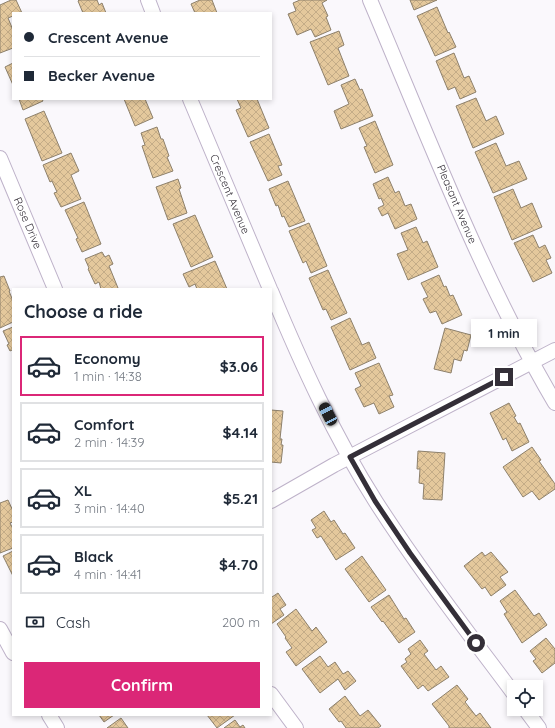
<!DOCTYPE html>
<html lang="en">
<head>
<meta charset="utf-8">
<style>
	body { margin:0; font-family:Quicksand,sans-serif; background:#f6f6f7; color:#1f2937; height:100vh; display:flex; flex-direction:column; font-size:15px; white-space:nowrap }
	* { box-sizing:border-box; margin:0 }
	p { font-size:13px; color:#747a83 }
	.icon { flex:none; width:22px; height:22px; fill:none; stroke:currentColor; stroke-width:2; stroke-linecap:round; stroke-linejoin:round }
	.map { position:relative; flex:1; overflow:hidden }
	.side { position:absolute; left:12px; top:288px; width:260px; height:428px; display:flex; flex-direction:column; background:#fff; border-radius:0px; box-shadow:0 2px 6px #0003 }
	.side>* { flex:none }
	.banner { position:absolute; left:12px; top:12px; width:260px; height:88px; border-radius:0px; box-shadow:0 2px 6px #0003; display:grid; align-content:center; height:88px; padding:0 12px; background:#fff }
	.buttons { position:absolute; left:507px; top:680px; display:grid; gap:8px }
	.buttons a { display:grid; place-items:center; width:36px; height:36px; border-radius:0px; background:#fff; box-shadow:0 2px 6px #0003; font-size:20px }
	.end { position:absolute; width:18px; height:18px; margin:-9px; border:5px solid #342f38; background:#fff; box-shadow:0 0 0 2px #fff }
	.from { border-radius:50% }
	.bubble { position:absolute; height:28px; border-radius:0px; background:#fff; box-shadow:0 2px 6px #0003; font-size:13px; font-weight:700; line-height:28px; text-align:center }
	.car { position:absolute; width:12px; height:24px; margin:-12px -6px; border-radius:5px; box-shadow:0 0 3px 1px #0007; background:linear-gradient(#222 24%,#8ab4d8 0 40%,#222 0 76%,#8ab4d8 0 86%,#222 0) }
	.banner b { display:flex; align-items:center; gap:14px; height:38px; font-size:15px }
	.banner b+b { border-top:1px solid #e0e1e3 }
	.banner i { width:10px; height:10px; background:#1f2937 }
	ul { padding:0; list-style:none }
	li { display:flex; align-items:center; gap:12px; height:60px; margin:0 8px 6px; padding:0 4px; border:2px solid #e0e1e3; border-radius:0px }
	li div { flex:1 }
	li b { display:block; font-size:15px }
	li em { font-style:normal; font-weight:700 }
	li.selected { border-color:#db2777 }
	li>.icon { width:36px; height:36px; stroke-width:1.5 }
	h2 { padding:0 12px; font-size:18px; line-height:48px }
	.pay { display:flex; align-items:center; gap:10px; height:44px; padding:0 12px; font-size:15px }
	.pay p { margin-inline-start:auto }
	.cta { display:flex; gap:8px; margin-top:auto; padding:8px 12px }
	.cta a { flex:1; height:46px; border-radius:0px; background:#db2777; color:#fff; font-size:16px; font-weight:700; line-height:46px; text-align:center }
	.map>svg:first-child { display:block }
	.building { fill:url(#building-cross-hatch); stroke:#8d806b }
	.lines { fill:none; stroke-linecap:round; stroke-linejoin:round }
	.street-casing { stroke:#beb2c9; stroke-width:16 }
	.street { stroke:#fff; stroke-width:14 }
	.route { stroke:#342f38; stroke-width:5 }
	.labels { text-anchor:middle; stroke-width:3.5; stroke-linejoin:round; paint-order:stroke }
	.street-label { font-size:11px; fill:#342f38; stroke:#fff }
</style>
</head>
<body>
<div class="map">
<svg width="555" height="728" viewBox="0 0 555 728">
	<defs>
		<pattern id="building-cross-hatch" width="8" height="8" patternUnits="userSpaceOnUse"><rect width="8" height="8" fill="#e4c89c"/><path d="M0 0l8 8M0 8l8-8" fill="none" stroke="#c4ac87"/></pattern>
	</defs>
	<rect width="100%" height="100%" fill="#faf8fc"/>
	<path class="building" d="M11,0H16L22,13H13V16L8,18L13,30V48L0,53V5Z
		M79,0H97L99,5L102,3L106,13H83L78,1Z
		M200,0H212L217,13H195L191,4Z
		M300,0H327L322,3L328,16L326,17L331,30L315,37L311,29L297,35L288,14L296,11L293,3Z
		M410,0H437L414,10Z
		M437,7L448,33L449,32L456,47L435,56L417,16Z
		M339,31L344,45L338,48L349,76L328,85L310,42Z
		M454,53L464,78L469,76L476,92L460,99L455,87L448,90L436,61Z
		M13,63V85L5,67Z
		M355,79L360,90L362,89L373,116L341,129L334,111L349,104L341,85Z
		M476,98L486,121L496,116L504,134L473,148L456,106Z
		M19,99H42L43,101L23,110Z
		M124,99H145L153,118L135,126Z
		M237,99H257L269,128L248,137L236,110L241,108Z
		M44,111L62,153L42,161L25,119Z
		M375,121L393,165L375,173L364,147L367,146L359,128Z
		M157,127L161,139H163L169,156L167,157L173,171L153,178L142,146L145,145L141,133Z
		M269,134L282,165L278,166L282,175L268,181L250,142Z
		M496,143L506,166L519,161L527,179L493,193L475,152Z
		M71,153L79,171L71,175L81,199L61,207L54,193L57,192L52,181L50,182L43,165Z
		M388,177L395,193L399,191L405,206L411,204L417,219L395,229L388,213L382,216L378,208L384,205L381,198L379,199L373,184Z
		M178,179L181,188L179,189L187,213L168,220L156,187Z
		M288,181L305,221L289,227L284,216L282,217L278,205L276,206L269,189Z
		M513,189L521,208L532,203L542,227L512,240L494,197Z
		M84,202L101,244L82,252L76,239L78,238L65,210Z
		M195,215L213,257L191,267L173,224Z
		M309,223L327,266L311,273L306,261L303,263L289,231Z
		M416,227L423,243L427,241L438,267L408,280L397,254L408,250L401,233Z
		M533,235L539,248L545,245L551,258L546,260L552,273L533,282L514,243Z
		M102,252L105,257L109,255L113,264L109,266L118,288L116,289H101L99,282L95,284L88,269L89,268L85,259Z
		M215,261L227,289H197L195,284L189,287L183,274Z
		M328,270L347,313L331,320L326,309L323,310L309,278Z
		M439,275L444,287L446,286L450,296L453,295L462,315L442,324L436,311L430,313L423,299L428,297L421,283Z
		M4,276L10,291H9L13,301V322L0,328V277Z
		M350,318L362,345L369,342L376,358L350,370L331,327Z
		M13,327V352L12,350L10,351L7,345L9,344L3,331Z
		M445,328L471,335L467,351L464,350L461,361L454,359L451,373L434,369Z
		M379,363L393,395L389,396L394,407L379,414L374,403L364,407L355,389L361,386L355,373Z
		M509,403L516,416L514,417L518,424L520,423L529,442L512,451L506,438L503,440L490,413Z
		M271,410L283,411L280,439H282L281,445H283L281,463L271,462Z
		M532,447L541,460L539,461L555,484V489L539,500L532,491L523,497L503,467Z
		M418,451L445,453L442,500L423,499L424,484L419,483L420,469H417Z
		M8,500L13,511V522L10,523L13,529V548L0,553V503Z
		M324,511L331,522L334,520L343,534L345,533L355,548L336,560L321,536L317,538L312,530L316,528L311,520Z
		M13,551V576L3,556Z
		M482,552L485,556L491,552L508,572L500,577L506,585L491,596L485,587L482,589L464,566Z
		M362,556L386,590L369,602L345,569Z
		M515,590L534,616L539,613L547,625L522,643L504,614L507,612L500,601Z
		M278,593L286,605L280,609L284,615L271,624V596L272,597Z
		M389,595L404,619L406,618L415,632L399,643L383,621L382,622L371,607Z
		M296,609L312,631L316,627L327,642L296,666L286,652L292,648L285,638L286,637L277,624Z
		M546,638L555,649V663L542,673L533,661L536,659L530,651Z
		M420,640L428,651L424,654L436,670L441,666L449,677L428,691L423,685L418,689L401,666L407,662L405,659L411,654L408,649Z
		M320,656L328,667L335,662L343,674L348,671L356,681L345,690L338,679L320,693L302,669Z
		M457,685L468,699L465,702L476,716L480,713L491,728H449V726L432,704Z
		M345,696L360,716L368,710L381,726L378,728H346L341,721L339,722L329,709Z
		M99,715H114L104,722Z
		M207,715H235L217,728Z
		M121,718L128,728H107Z
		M235,720L240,727L243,725L245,728H224Z"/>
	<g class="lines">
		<defs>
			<path id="street" d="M148,0L153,13
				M370,0C428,136 480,275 555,403
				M190,99L270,289
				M0,158L55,289
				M271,291C301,363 334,436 376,502C419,569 467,631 514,694
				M271,501L334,465L555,350
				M0,629L13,653
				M271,694L296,728
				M525,709L539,728
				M49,715L57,728"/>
		</defs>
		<use href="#street" class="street-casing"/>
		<use href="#street" class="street"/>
	</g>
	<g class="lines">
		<path class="route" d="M476,643L410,553L375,501L350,457L504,377"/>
	</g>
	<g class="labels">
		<g class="street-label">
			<text transform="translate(230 194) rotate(67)" y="4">Crescent Avenue</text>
			<text transform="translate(457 204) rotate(67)" y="4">Pleasant Avenue</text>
			<text transform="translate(28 223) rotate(67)" y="4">Rose Drive</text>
		</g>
	</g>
</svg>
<div class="buttons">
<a><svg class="icon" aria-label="locate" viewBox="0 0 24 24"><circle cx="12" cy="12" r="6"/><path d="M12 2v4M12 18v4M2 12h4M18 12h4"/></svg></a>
</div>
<i class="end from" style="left:476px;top:643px"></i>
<i class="end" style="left:504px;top:377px"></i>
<div class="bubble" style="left:471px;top:319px;width:66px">1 min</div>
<i class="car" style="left:328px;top:414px;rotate:333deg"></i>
<div class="banner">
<b><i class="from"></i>Crescent Avenue</b>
<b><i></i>Becker Avenue</b>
</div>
<section class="side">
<h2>Choose a ride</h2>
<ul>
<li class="selected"><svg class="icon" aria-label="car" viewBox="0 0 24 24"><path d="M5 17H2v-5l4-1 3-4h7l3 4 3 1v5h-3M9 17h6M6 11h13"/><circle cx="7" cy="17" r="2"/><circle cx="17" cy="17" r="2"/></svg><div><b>Economy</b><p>1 min · 14:38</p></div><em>$3.06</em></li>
<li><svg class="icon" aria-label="car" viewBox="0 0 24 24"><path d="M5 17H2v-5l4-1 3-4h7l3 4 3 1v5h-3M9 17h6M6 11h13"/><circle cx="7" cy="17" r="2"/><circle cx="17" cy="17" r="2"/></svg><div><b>Comfort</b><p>2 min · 14:39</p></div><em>$4.14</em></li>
<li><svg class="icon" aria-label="car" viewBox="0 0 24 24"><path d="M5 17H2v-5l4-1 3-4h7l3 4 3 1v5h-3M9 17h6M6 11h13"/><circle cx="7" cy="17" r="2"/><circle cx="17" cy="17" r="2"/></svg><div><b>XL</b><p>3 min · 14:40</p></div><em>$5.21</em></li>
<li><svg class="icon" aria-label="car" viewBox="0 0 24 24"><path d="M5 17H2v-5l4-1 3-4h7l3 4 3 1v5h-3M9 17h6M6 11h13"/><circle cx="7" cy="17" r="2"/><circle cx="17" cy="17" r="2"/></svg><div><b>Black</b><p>4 min · 14:41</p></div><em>$4.70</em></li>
</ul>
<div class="pay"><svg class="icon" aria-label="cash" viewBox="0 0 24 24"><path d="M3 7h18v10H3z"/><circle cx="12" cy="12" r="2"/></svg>Cash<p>200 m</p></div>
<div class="cta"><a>Confirm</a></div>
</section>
</div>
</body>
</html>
